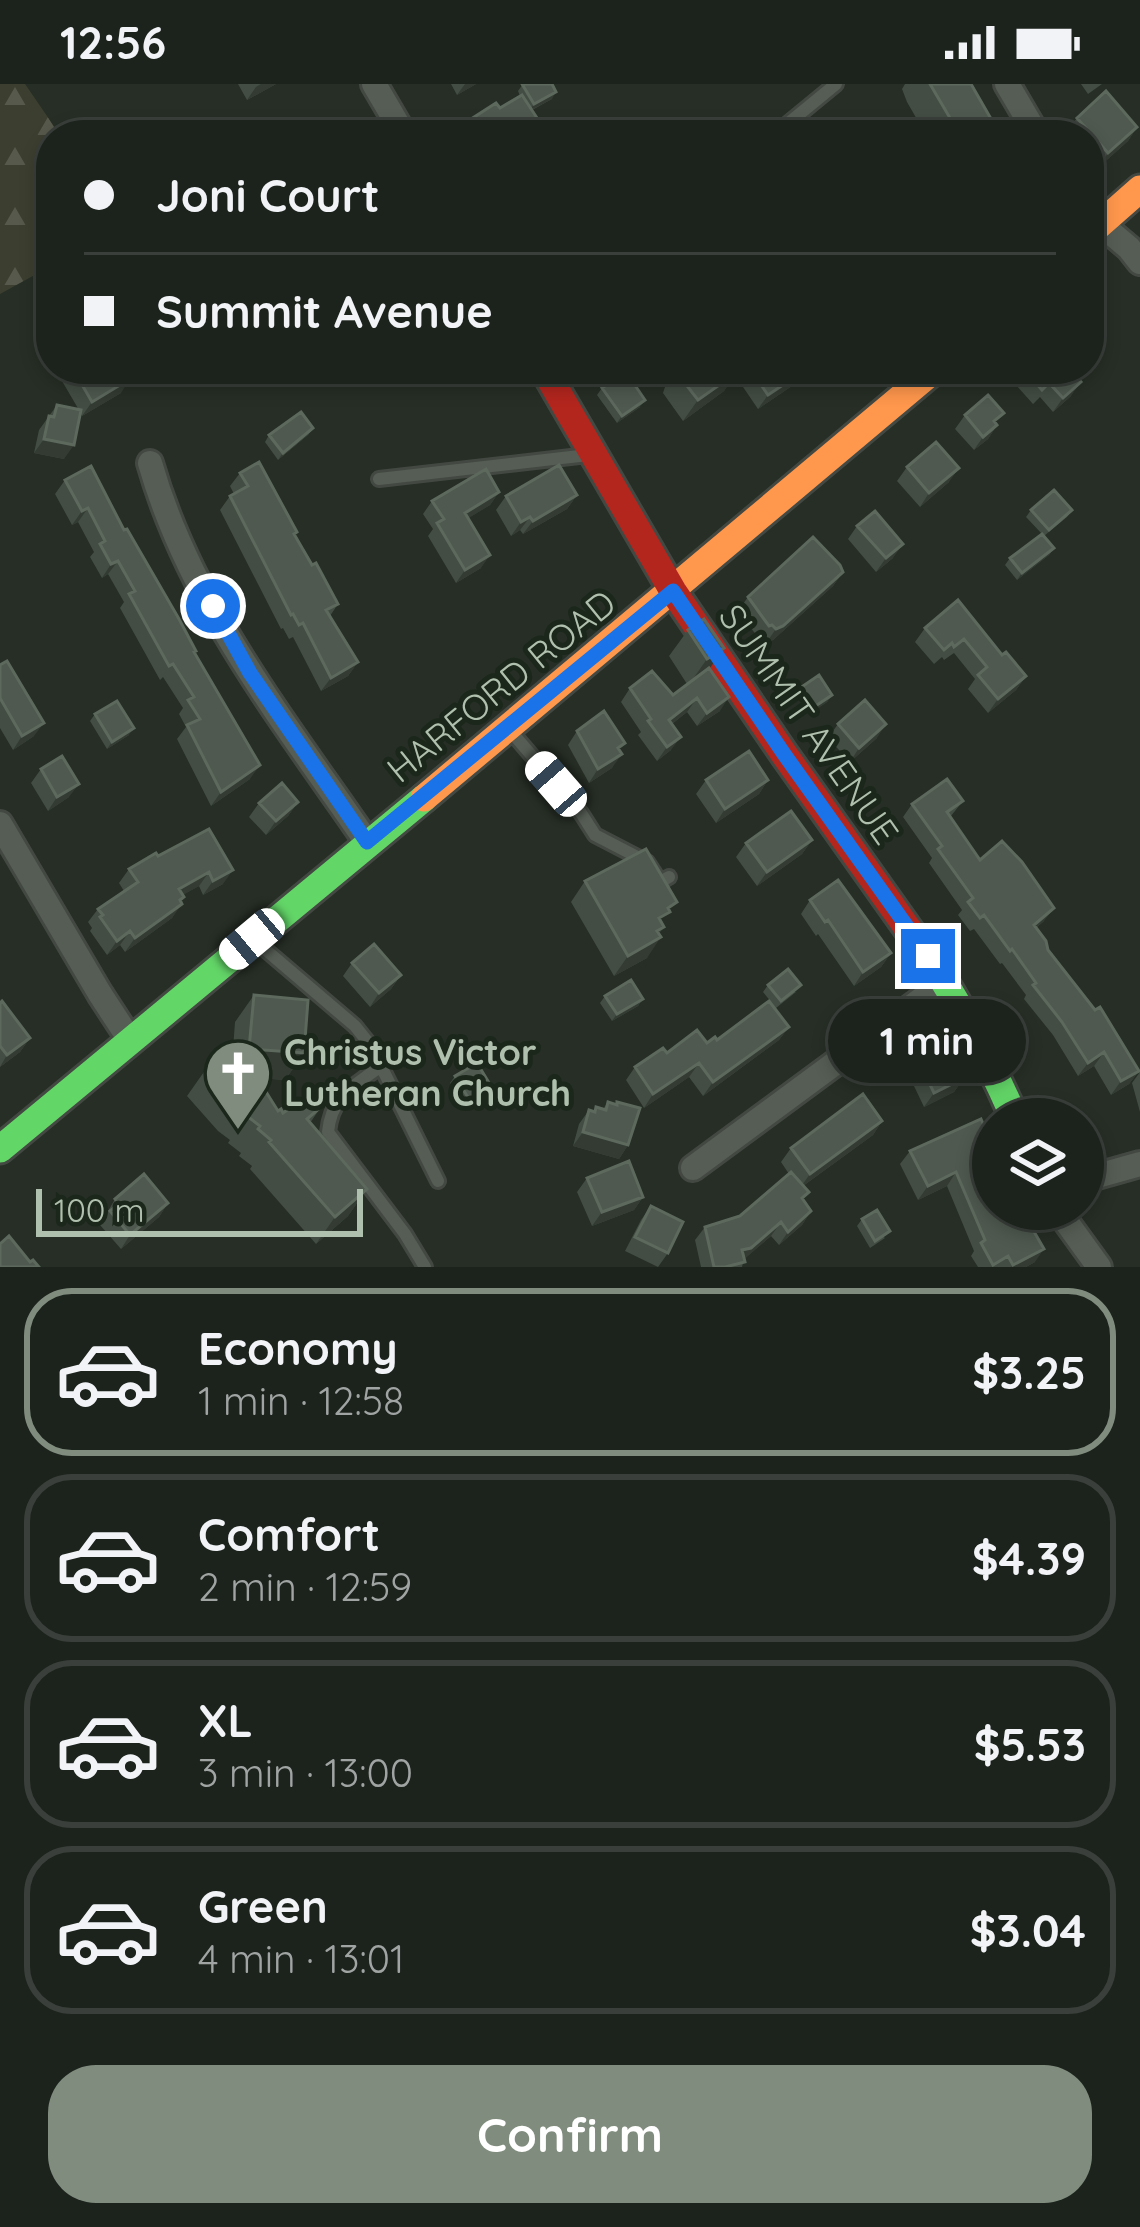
<!DOCTYPE html>
<html lang="en">
<head>
<meta charset="utf-8">
<style>
	body { margin:0; font-family:Quicksand,sans-serif; background:#252a25; color:#f1f3f6; height:100vh; display:flex; flex-direction:column; font-size:45px; white-space:nowrap }
	* { box-sizing:border-box; margin:0 }
	p { font-size:39px; color:#a0a4a3 }
	.icon { flex:none; width:66px; height:66px; fill:none; stroke:currentColor; stroke-width:2; stroke-linecap:round; stroke-linejoin:round }
	.map { position:relative; height:1183px; overflow:hidden }
	.details { display:flex; flex-direction:column; background:#1c221c; flex:1 }
	.details>* { flex:none }
	.guide { position:absolute; left:36px; top:36px; width:1068px; height:264px; border-radius:48px; box-shadow:0 6px 18px #0003,0 0 0 3px #3a3f3b; display:grid; align-content:center; height:264px; padding:0 48px; background:#1c221c }
	.buttons { position:absolute; left:972px; top:1014px; display:grid; gap:24px }
	.buttons a { display:grid; place-items:center; width:132px; height:132px; border-radius:50%; background:#1c221c; box-shadow:0 6px 18px #0003,0 0 0 3px #3a3f3b; font-size:60px }
	.scale { position:absolute; left:36px; bottom:30px; width:327px; box-sizing:border-box; padding-left:12px; border:6px solid #b0c0ae; border-top:0; font-size:33px; line-height:42px; white-space:nowrap; color:#b0c0ae; -webkit-text-stroke:9px #1b271a; paint-order:stroke }
	.end { position:absolute; width:54px; height:54px; margin:-27px; border:15px solid #1a73e8; background:#fff; box-shadow:0 0 0 6px #fff }
	.from { border-radius:50% }
	.bubble { position:absolute; height:84px; border-radius:42px; background:#1c221c; box-shadow:0 6px 18px #0003,0 0 0 3px #3a3f3b; font-size:39px; font-weight:700; line-height:84px; text-align:center }
	.car { position:absolute; width:36px; height:72px; margin:-36px -18px; border-radius:15px; box-shadow:0 0 9px 3px #0007; background:linear-gradient(#fff 24%,#345 0 40%,#fff 0 76%,#345 0 86%,#fff 0) }
	.guide b { display:flex; align-items:center; gap:42px; height:114px; font-size:45px }
	.guide b+b { border-top:3px solid #3a3f3b }
	.guide i { width:30px; height:30px; background:#f1f3f6 }
	ul { padding:21px 0 0; list-style:none }
	li { display:flex; align-items:center; gap:36px; height:168px; margin:0 24px 18px; padding:0 24px; border:6px solid #3a3f3b; border-radius:48px }
	li div { flex:1 }
	li b { display:block; font-size:45px }
	li em { font-style:normal; font-weight:700 }
	li.current { border-color:#808d7e }
	li>.icon { width:108px; height:108px; stroke-width:1.5 }
	.primary-button { display:flex; gap:24px; margin-top:auto; padding:24px 48px }
	.primary-button a { flex:1; height:138px; border-radius:48px; background:#808d7e; color:#fff; font-size:48px; font-weight:700; line-height:138px; text-align:center }
	.status { display:flex; justify-content:space-between; align-items:center; height:84px; padding:0 60px; background:#1c221c; direction:ltr }
	.status svg { height:33px; fill:currentColor }
	.map>svg:first-child { display:block }
	.forest { fill:url(#forest-firs) }
	.lines { fill:none; stroke-linecap:round; stroke-linejoin:round }
	.lane-casing { stroke:#434942; stroke-width:18 }
	.street-casing { stroke:#434942; stroke-width:30 }
	.fast-casing { stroke:#434942; stroke-width:33 }
	.slow-casing { stroke:#434942; stroke-width:33 }
	.jam-casing { stroke:#434942; stroke-width:33 }
	.lane { stroke:#555d54; stroke-width:12 }
	.street { stroke:#555d54; stroke-width:24 }
	.fast { stroke:#63d668; stroke-width:27 }
	.slow { stroke:#ff974d; stroke-width:27 }
	.jam { stroke:#b3261e; stroke-width:27 }
	.wall { fill:#434d43 }
	.shaded-wall { fill:#333b32 }
	.building { fill:#4f594f; stroke:#5e695e; stroke-width:3 }
	.route { stroke:#1a73e8; stroke-width:15 }
	.labels { text-anchor:middle; stroke-width:10; stroke-linejoin:round; paint-order:stroke }
	.street-label { font-size:36px; fill:#b0c0ae; stroke:#1b271a }
	.poi-label { font-size:36px; font-weight:bold; fill:#b0c0ae; stroke:#1b271a; text-anchor:start }
</style>
</head>
<body>
<div class="status"><b>12:56</b><svg viewBox="0 0 49 12"><path d="M0 12V9h3v3zM5 12V6h3v6zM10 12V3h3v9zM15 12V0h3v12zM26 1h20v11H26zM47 4h2v5h-2z"/></svg></div>
<div class="map">
<svg width="1140" height="1183" viewBox="0 0 1140 1183">
	<defs>
		<pattern id="forest-firs" width="22" height="20" patternUnits="userSpaceOnUse" patternTransform="scale(3)"><rect width="22" height="20" fill="#3c3f2f"/><path d="M5 1l3.5 6h-7zM16 11l3.5 6h-7z" fill="#56594b"/></pattern>
	</defs>
	<rect width="100%" height="100%" fill="#262e25"/>
	<path class="forest" d="M0,0H25L60,51H51V182L0,210Z"/>
	<g class="lines">
		<defs>
			<path id="lane" d="M774,51L836,0
				M379,395L588,371
				M508,644L581,729L595,751L647,778L660,798L669,793
				M253,855L355,942L371,962L438,1097
				M382,981C354,1003 332,1010 328,1048L405,1150L425,1183"/>
			<path id="street" d="M374,0L404,51
				M1007,0L1037,51
				M1091,132L1129,164L1140,178
				M150,379C190,520 286,640 367,758
				M0,740L100,910L130,956
				M693,1084L945,898
				M1083,1096L1140,1080
				M1057,1125L1099,1183"/>
			<path id="fast" d="M928,873C963,925 990,978 1015,1035
				M0,1065L424,714"/>
			<path id="slow" d="M1089,150L1140,105
				M424,714L935,285"/>
			<path id="jam" d="M544,285L673,507L784,670L928,873"/>
		</defs>
		<use href="#lane" class="lane-casing"/>
		<use href="#street" class="street-casing"/>
		<use href="#fast" class="fast-casing"/>
		<use href="#slow" class="slow-casing"/>
		<use href="#jam" class="jam-casing"/>
		<use href="#lane" class="lane"/>
		<use href="#street" class="street"/>
		<use href="#fast" class="fast"/>
		<use href="#slow" class="slow"/>
		<use href="#jam" class="jam"/>
	</g>
	<path class="wall" d="M238,0H276L247,16Z
		M451,0H476L457,11Z
		M523,0L552,15L532,26L539,37L529,51H458L468,37L500,24L520,12L518,7Z
		M905,0H971L995,51H926L907,18L902,5Z
		M1081,0H1102L1088,10Z
		M1077,34L1137,43L1128,57L1099,83L1089,72V51H1070L1067,48Z
		M70,285H125L121,309L82,332L80,328L64,375L34,369L39,346L57,321L79,326L62,297Z
		M663,285H737L724,307L683,337L663,309L666,300L660,289Z
		M747,285H817L758,325L739,297Z
		M1029,285H1081L1075,291L1071,312L1053,328L1040,313L1033,320L1016,301Z
		M602,304L640,323L617,339L597,311Z
		M965,331L997,341L988,355L974,366L955,345Z
		M313,344L308,351L278,376L265,358L269,351Z
		M907,383L949,398L920,423L897,397Z
		M240,389L297,448L295,451L338,520L330,532L358,578L348,592L321,607L293,553L289,555L283,544L281,545L220,426L230,412L234,410L230,402Z
		M65,396L124,446L196,567L194,570L250,695L211,722L177,655L186,643L179,630L183,624L163,593L160,596L120,524L124,518L108,490L102,494L90,473L94,468L78,438L72,441L55,410Z
		M499,408L490,421L468,434L481,484L456,499L428,452L433,445L423,430L432,417Z
		M577,411L567,425L523,450L520,446L511,452L496,426L506,412Z
		M1031,426H1072L1067,433L1044,452L1054,464L1049,471L1017,496L1005,481L1010,474L1042,450L1026,433Z
		M857,442L893,474L876,488L848,455Z
		M843,488L833,502L773,556L766,559L762,555L760,556L738,527L748,513Z
		M958,516L1002,571L1026,592L1016,606L988,629L968,605L975,595L954,569L944,576L942,573L934,580L915,558L925,544Z
		M688,546L724,564L709,584L720,627L697,642L687,628L672,640L671,666L657,677L638,651L641,648L621,618L630,604L673,611L687,600L669,572Z
		M0,581L34,652L13,666L0,644Z
		M800,604L832,611L827,618L809,630L795,611Z
		M95,630L129,651L107,665L90,637Z
		M838,640L877,654L850,678L828,654Z
		M577,647L620,667L612,684L589,699L568,661Z
		M41,685L69,713L48,727L31,699Z
		M706,696H768L759,710L716,739L696,710Z
		M963,717L951,732L980,776L1044,837L1036,844L1048,866L1139,987L1129,1000L1111,1011L1094,982L1078,992L1053,951L1024,915L1026,911L1002,879L1000,880L974,845L970,847L958,831L962,826L929,779L932,774L903,733L912,720Z
		M298,718L288,732L266,751L249,733L259,719Z
		M209,745L223,800L203,811L199,802L182,811L184,813L172,834L125,868L120,861L107,871L90,847L92,844L88,838L98,825L124,807L119,799L129,785L158,772Z
		M812,756L802,770L757,802L736,773L746,759Z
		M585,797L662,839L647,874L614,892L571,818Z
		M810,816L891,869L881,883L854,902L818,850L816,852L801,830Z
		M352,879L401,891L391,905L370,923L343,892Z
		M768,901L796,908L776,924L763,908Z
		M254,911L304,969L285,996L258,994L278,1027L283,1029L321,1023L310,1039L367,1105L348,1132L316,1160L250,1085L252,1082L239,1072L241,1069L228,1059L230,1056L218,1047L187,1012L206,985L233,965L235,938Z
		M605,912L643,915L638,922L612,937L600,919Z
		M0,919L30,954L20,968L0,983Z
		M789,943L779,956L703,1012L689,993L644,1024L626,996L635,983L667,969L717,956Z
		M914,967L936,970L964,994L954,1008L924,1023L904,981Z
		M1140,988V1028L1132,999Z
		M455,992L494,1007L489,1014L467,1027L450,999Z
		M608,1018L628,1061L619,1075L573,1062L579,1040L589,1026L593,1027L596,1023L603,1025Z
		M981,1035L1035,1178L1026,1183H978L971,1172L974,1167L947,1102L918,1116L900,1080L910,1067Z
		M882,1037L873,1051L803,1102L809,1108L803,1116L811,1127L802,1141L779,1161L771,1152L744,1175L742,1183H701L695,1156L705,1143L740,1132L789,1090L781,1078L791,1064Z
		M587,1094L643,1113L634,1126L592,1142L577,1108Z
		M115,1115L168,1119L159,1133L121,1165L100,1141Z
		M651,1122L668,1169L658,1183L625,1167L641,1136Z
		M862,1135L885,1154L870,1164L857,1142Z"/>
	<path class="shaded-wall" d="M261,0H276L247,16L256,3Z
		M465,0H476L457,11Z
		M556,8L552,15L529,27L534,20Z
		M539,37L529,51H517Z
		M1137,43L1128,57L1099,83L1108,69Z
		M807,285H817L758,325L768,311Z
		M739,287L724,307L683,337L698,316Z
		M130,295L121,309L82,332L92,318Z
		M1081,298L1071,312L1053,328L1063,314Z
		M645,316L640,323L617,339L622,332Z
		M997,341L988,355L974,366L983,353Z
		M313,344L308,351L278,376L283,369Z
		M44,355L74,361L64,375L34,369Z
		M959,384L949,398L920,423L929,409Z
		M499,408L490,421L456,442L465,429Z
		M577,411L567,425L523,450L533,437Z
		M88,424L78,438L72,441L82,427Z
		M530,433L520,446L511,452L521,438Z
		M903,460L893,474L876,488L886,474Z
		M1054,464L1049,471L1017,496L1022,489Z
		M490,471L481,484L456,499L465,486Z
		M118,477L108,490L102,494L111,480Z
		M843,488L833,502L773,556L766,559L776,545Z
		M724,564L705,591L688,602L707,575Z
		M358,578L348,592L321,607L331,594Z
		M1026,592L1016,606L988,629L998,615Z
		M832,611L827,618L809,630L814,623Z
		M729,613L720,627L697,642L707,629Z
		M697,614L687,628L659,650L669,636Z
		M44,639L34,652L13,666L22,652Z
		M886,640L877,654L850,678L859,664Z
		M134,644L129,651L107,665L112,658Z
		M681,653L671,666L657,677L667,663Z
		M622,670L612,684L589,699L598,685Z
		M260,681L250,695L211,722L221,708Z
		M768,696L759,710L716,739L725,725Z
		M79,700L69,713L48,727L57,713Z
		M298,718L288,732L266,751L276,737Z
		M812,756L802,770L757,802L767,788Z
		M233,786L223,800L203,811L213,797Z
		M209,788L199,802L169,819L179,805Z
		M184,813L176,825L182,820L172,834L125,868L135,854Z
		M1054,824L1044,837L1024,854L1034,841Z
		M664,843L654,857L661,853L647,874L614,892L628,872Z
		M130,847L120,861L107,871L117,857Z
		M891,869L881,883L854,902L863,888Z
		M401,891L391,905L370,923L379,909Z
		M643,915L638,922L612,937L617,930Z
		M789,943L779,956L703,1012L713,998Z
		M30,954L20,968L0,983L7,971Z
		M249,965L304,969L285,996L231,992Z
		M1104,968L1094,982L1078,992L1088,979Z
		M699,979L689,993L644,1024L653,1010Z
		M1139,987L1129,1000L1111,1011L1121,997Z
		M964,994L954,1008L924,1023L934,1009Z
		M494,1007L489,1014L467,1027L472,1020Z
		M882,1037L873,1051L800,1104L810,1090Z
		M583,1048L628,1061L619,1075L573,1062Z
		M956,1088L947,1102L918,1116L928,1102Z
		M367,1105L348,1132L316,1160L335,1133Z
		M643,1113L634,1126L592,1142L602,1128Z
		M168,1119L159,1133L121,1165L130,1151Z
		M811,1127L802,1141L779,1161L788,1148Z
		M781,1138L771,1152L741,1178L742,1166Z
		M1044,1165L1035,1178L1026,1183H1011Z"/>
	<path class="building" d="M522,0H552L556,8L534,20Z
		M930,0H971L998,47L991,51H960Z
		M1106,7L1137,43L1108,69L1077,34Z
		M522,11L539,37L517,51H477L468,37L496,19L500,24Z
		M885,37L893,46L900,40L911,51L857,50L871,38L877,44Z
		M322,44L326,51H311Z
		M73,285H125L130,295L92,318Z
		M679,285H737L739,287L698,316L677,289Z
		M750,285H807L768,311Z
		M1029,285H1075L1072,288L1081,298L1063,314L1049,299L1042,306L1026,287Z
		M626,288L645,316L622,332L602,304Z
		M988,311L1004,329L994,337L997,341L983,353L965,331Z
		M57,321L81,326L74,361L44,355L49,332L54,333Z
		M301,328L313,344L283,369L269,351Z
		M936,358L959,384L929,409L907,383Z
		M259,378L297,448L294,450L312,481L316,479L338,520L326,526L358,578L331,594L303,539L299,541L293,530L291,531L230,412L248,402L240,389Z
		M559,381L577,411L533,437L530,433L521,438L506,412Z
		M91,382L124,446L127,445L179,535L196,567L194,568L260,681L221,708L187,641L200,635L188,616L194,613L173,580L169,582L129,510L135,507L118,477L111,480L100,460L105,457L88,424L82,427L65,396Z
		M486,385L499,408L465,429L490,471L465,486L437,439L444,435L432,417Z
		M1054,406L1072,426L1049,446L1031,426Z
		M875,427L903,460L886,474L857,442Z
		M1042,450L1054,464L1022,489L1010,474Z
		M813,453L840,481L843,488L783,542L776,545L772,541L769,542L748,513Z
		M958,516L1002,571L1006,568L1026,592L998,615L978,591L987,583L964,555L954,563L952,559L944,566L925,544Z
		M704,535L724,564L707,575L688,546Z
		M7,577L44,639L22,652L0,614V581Z
		M709,584L729,613L707,629L697,614L669,636L681,653L667,663L648,637L651,635L630,604L652,587L673,611Z
		M819,591L832,611L814,623L800,604Z
		M865,616L886,640L859,664L838,640Z
		M117,617L134,644L112,658L95,630Z
		M604,627L625,659L618,664L622,670L598,685L577,647Z
		M749,667L768,696L725,725L706,696Z
		M62,672L79,700L57,713L41,685Z
		M947,695L963,717L947,728L980,776L1002,757L1022,778L1054,824L1034,841L1046,857L1048,866L1095,926L1100,923L1139,987L1121,997L1104,968L1088,979L1062,938L1033,901L1036,899L1012,865L1010,867L984,831L980,834L968,818L973,814L938,765L942,762L912,720Z
		M282,699L298,718L276,737L259,719Z
		M791,727L812,756L767,788L746,759Z
		M209,745L233,786L213,797L209,788L179,805L184,813L180,816L182,820L135,854L130,847L117,857L100,833L103,831L98,825L138,798L129,785L156,769L158,772Z
		M646,765L677,818L668,824L670,828L659,834L664,843L657,847L661,853L628,872L585,797Z
		M838,796L891,869L863,888L828,836L825,838L810,816Z
		M374,860L401,891L379,909L352,879Z
		M788,885L801,901L781,917L768,901Z
		M631,896L643,915L617,930L605,912Z
		M254,911L308,916L304,969L249,965Z
		M2,917L30,954L7,971L0,962V919Z
		M769,917L789,943L713,998L699,979L653,1010L635,983L663,964L667,969L697,946L707,959L715,953L717,956Z
		M931,959L936,970L949,964L964,994L934,1009L914,967Z
		M229,965L240,966L278,1027L281,1025L283,1029L311,1009L321,1023L307,1035L367,1105L335,1133L269,1058L271,1056L258,1045L260,1042L247,1032L250,1030L237,1020L206,985Z
		M477,979L494,1007L472,1020L455,992Z
		M863,1010L882,1037L810,1090L791,1064Z
		M608,1018L617,1021V1018L640,1024L628,1061L583,1048L589,1026L595,1028L596,1023L606,1026Z
		M981,1035L993,1062V1125H1021L1044,1165L1013,1181L1008,1172L993,1181L981,1159L985,1156L956,1088L928,1102L910,1067Z
		M629,1077L643,1113L602,1128L587,1094Z
		M791,1088L809,1108L802,1114L811,1127L788,1148L781,1138L751,1164L742,1166L745,1178L725,1183H714L705,1143L740,1132Z
		M144,1090L168,1119L130,1151L110,1127L119,1120L115,1115Z
		M651,1122L683,1138L668,1169L635,1153Z
		M877,1126L890,1147L875,1157L862,1135Z
		M9,1152L30,1178L33,1176L39,1183H0V1160Z"/>
	<g class="lines">
		<path class="route" d="M213,522L250,589L367,758L673,507L784,670L928,872"/>
	</g>
	<defs>
		<symbol id="church-pin" viewBox="-11 -11 22 30"><path d="M0 17L-7.5 6A9.5 9.5 0 1 1 7.5 6Z" fill="#808d7e" stroke="#1b271a"/><path d="M-1.2-6h2.4v3.5h3.3v2.4h-3.3V6h-2.4V-.1h-3.3v-2.4h3.3Z" fill="#fff"/></symbol>
	</defs>
	<g fill-rule="evenodd">
		<use href="#church-pin" x="200" y="951" width="76" height="104"/>
	</g>
	<g class="labels">
		<g class="street-label">
			<text transform="translate(501 602) rotate(-39)" y="13">HARFORD ROAD</text>
			<text transform="translate(809 640) rotate(55)" y="13">SUMMIT AVENUE</text>
		</g>
		<g class="poi-label">
			<text x="284" y="981">Christus Victor<tspan x="284" dy="41">Lutheran Church</tspan></text>
		</g>
	</g>
</svg>
<div class="buttons">
<a><svg class="icon" aria-label="layers" viewBox="0 0 24 24"><path d="M12 4l9 5-9 5-9-5zM3 14l9 5 9-5"/></svg></a>
</div>
<div class="scale">100 m</div>
<i class="end from" style="left:213px;top:522px"></i>
<i class="end" style="left:928px;top:872px"></i>
<div class="bubble" style="left:828px;top:915px;width:198px">1 min</div>
<i class="car" style="left:556px;top:700px;rotate:319deg"></i>
<i class="car" style="left:252px;top:855px;rotate:230deg"></i>
<div class="guide">
<b><i class="from"></i>Joni Court</b>
<b><i></i>Summit Avenue</b>
</div>
</div>
<section class="details">
<ul>
<li class="current"><svg class="icon" aria-label="car" viewBox="0 0 24 24"><path d="M5 17H2v-5l4-1 3-4h7l3 4 3 1v5h-3M9 17h6M6 11h13"/><circle cx="7" cy="17" r="2"/><circle cx="17" cy="17" r="2"/></svg><div><b>Economy</b><p>1 min · 12:58</p></div><em>$3.25</em></li>
<li><svg class="icon" aria-label="car" viewBox="0 0 24 24"><path d="M5 17H2v-5l4-1 3-4h7l3 4 3 1v5h-3M9 17h6M6 11h13"/><circle cx="7" cy="17" r="2"/><circle cx="17" cy="17" r="2"/></svg><div><b>Comfort</b><p>2 min · 12:59</p></div><em>$4.39</em></li>
<li><svg class="icon" aria-label="car" viewBox="0 0 24 24"><path d="M5 17H2v-5l4-1 3-4h7l3 4 3 1v5h-3M9 17h6M6 11h13"/><circle cx="7" cy="17" r="2"/><circle cx="17" cy="17" r="2"/></svg><div><b>XL</b><p>3 min · 13:00</p></div><em>$5.53</em></li>
<li><svg class="icon" aria-label="car" viewBox="0 0 24 24"><path d="M5 17H2v-5l4-1 3-4h7l3 4 3 1v5h-3M9 17h6M6 11h13"/><circle cx="7" cy="17" r="2"/><circle cx="17" cy="17" r="2"/></svg><div><b>Green</b><p>4 min · 13:01</p></div><em>$3.04</em></li>
</ul>
<div class="primary-button"><a>Confirm</a></div>
</section>
</body>
</html>
